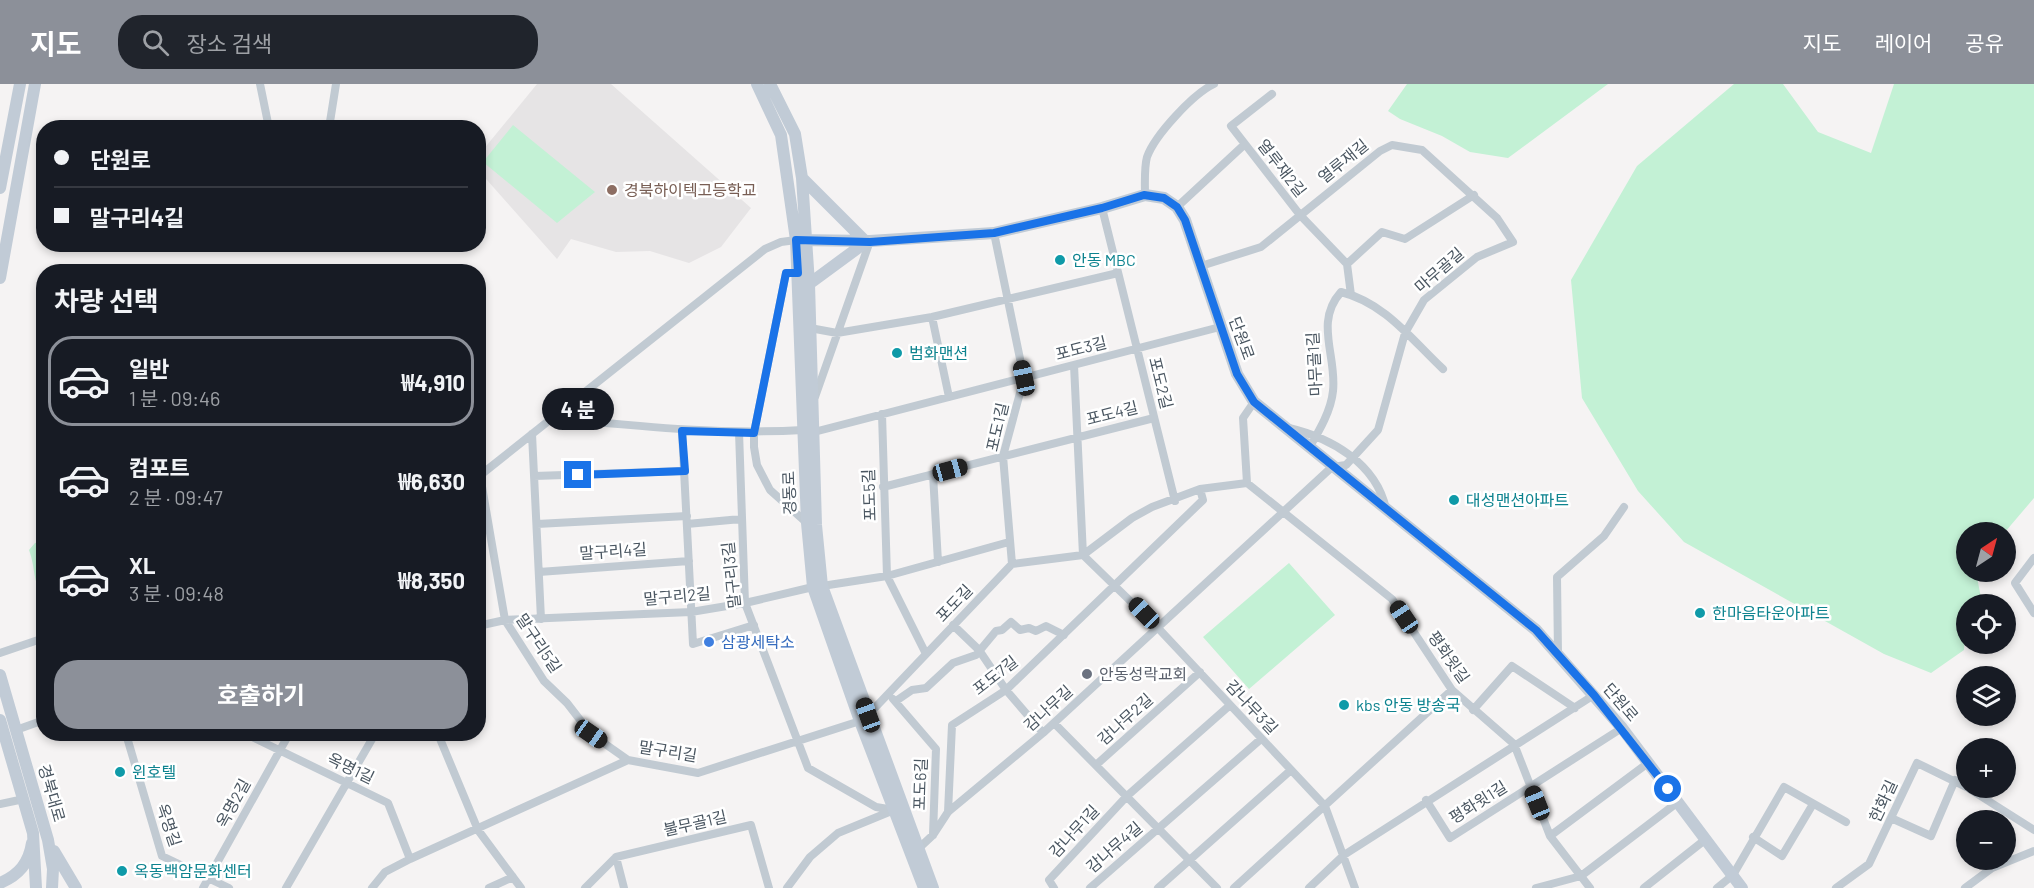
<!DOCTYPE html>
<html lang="ko">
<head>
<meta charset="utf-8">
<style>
	body { margin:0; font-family:Barlow,"Noto Sans KR",sans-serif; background:#20242c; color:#f1f3f6; height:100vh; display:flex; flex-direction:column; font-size:22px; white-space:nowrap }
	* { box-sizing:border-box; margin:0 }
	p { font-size:20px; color:#9ea1a6 }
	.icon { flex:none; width:33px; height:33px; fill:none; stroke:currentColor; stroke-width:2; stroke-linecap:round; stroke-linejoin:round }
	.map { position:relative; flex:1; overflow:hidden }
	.sheet { position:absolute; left:36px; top:180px; width:450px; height:477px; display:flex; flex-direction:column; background:#171b24; border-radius:24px; box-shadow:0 3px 9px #0003 }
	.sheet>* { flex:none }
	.hud { position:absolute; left:36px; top:36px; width:450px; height:132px; border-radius:24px; box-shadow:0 3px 9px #0003; display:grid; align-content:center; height:132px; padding:0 18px; background:#171b24 }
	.needle { width:39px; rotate:36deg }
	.buttons { position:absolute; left:1956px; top:438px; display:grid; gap:12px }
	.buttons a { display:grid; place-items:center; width:60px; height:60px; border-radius:50%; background:#171b24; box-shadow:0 3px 9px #0003; font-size:30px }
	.end { position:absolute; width:27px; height:27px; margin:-14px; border:8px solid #1a73e8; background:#fff; box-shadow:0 0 0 3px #fff }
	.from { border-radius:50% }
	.bubble { position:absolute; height:42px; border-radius:21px; background:#171b24; box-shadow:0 3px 9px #0003; font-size:20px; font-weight:700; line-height:42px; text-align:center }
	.car { position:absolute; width:18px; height:36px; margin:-18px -9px; border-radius:8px; box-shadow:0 0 4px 2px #0007; background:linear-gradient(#222 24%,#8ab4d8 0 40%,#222 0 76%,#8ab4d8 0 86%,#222 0) }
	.hud b { display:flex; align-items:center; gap:21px; height:57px; font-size:22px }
	.hud b+b { border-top:2px solid #363941 }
	.hud i { width:15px; height:15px; background:#f1f3f6 }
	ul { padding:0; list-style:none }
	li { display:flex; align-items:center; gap:18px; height:90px; margin:0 12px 9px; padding:0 6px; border:3px solid transparent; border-radius:24px }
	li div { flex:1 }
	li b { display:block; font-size:22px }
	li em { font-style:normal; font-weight:700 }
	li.current { border-color:#8c9099 }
	li>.icon { width:54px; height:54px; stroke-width:1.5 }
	h2 { padding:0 18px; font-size:27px; line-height:72px }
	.button { display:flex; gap:12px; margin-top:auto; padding:12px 18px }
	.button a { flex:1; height:69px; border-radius:24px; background:#8c9099; color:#fff; font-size:24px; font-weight:700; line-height:69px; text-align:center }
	header { display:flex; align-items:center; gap:36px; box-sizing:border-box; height:84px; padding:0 30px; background:#8c9099; color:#fff }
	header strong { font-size:28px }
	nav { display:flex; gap:33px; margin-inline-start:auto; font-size:21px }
	.search { width:420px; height:54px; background:#20242c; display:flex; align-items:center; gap:15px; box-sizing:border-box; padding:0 21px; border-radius:24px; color:#9ea1a6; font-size:22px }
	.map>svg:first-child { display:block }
	.education { fill:#e6e4e5 }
	.green { fill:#c3f1d5 }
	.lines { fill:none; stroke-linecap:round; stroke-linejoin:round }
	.street { stroke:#c1cad2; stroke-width:8 }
	.secondary { stroke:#c1cbd6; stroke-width:12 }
	.route { stroke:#1a73e8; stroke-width:8 }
	.education-dot { fill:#8d6e63; stroke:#fff; stroke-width:2 }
	.culture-dot { fill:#0f9aa8; stroke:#fff; stroke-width:2 }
	.shop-dot { fill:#3f7fe0; stroke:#fff; stroke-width:2 }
	.worship-dot { fill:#6b7280; stroke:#fff; stroke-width:2 }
	.labels { text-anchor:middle; stroke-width:5; stroke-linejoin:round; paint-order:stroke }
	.street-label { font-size:16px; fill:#4a5661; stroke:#fff }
	.education-label { font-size:16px; fill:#785e54; stroke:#fff; text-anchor:start }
	.culture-label { font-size:16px; fill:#0d838f; stroke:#fff; text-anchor:start }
	.shop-label { font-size:16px; fill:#366cbe; stroke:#fff; text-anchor:start }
	.worship-label { font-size:16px; fill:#5b616d; stroke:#fff; text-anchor:start }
</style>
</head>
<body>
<header>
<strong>지도</strong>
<div class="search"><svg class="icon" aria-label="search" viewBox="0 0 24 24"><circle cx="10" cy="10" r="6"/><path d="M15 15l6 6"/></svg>장소 검색</div>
<nav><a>지도</a><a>레이어</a><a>공유</a></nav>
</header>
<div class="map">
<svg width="2034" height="804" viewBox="0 0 2034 804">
	<rect width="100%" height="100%" fill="#f5f3f3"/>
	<path class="education" d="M537,0H611L751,124L721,163L689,179L650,167L616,168L571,155L557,175L479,87L478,72Z"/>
	<path class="green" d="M1407,0H1608L1508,74L1470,68L1442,52L1400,35L1388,27Z
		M1734,0H1783L1818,48L1871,69L1894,0H2034V414L2005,448H1966V488H1976L1982,519L1966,520L1964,566L1931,589L1884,570L1684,458L1638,407L1582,314L1571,196L1637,82Z
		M513,41L595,108L557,139L483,78Z
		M43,457H44L43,512C32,496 36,485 29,466L35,459Z
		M1289,479L1335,531L1249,605L1203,553Z"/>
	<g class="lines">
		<path class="street" d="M260,0L269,44
			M1272,10L1231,42L1300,131L1347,180
			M329,44L336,0
			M1145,111C1145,100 1144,84 1147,73C1155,51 1193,10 1214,0
			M1177,123L1245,60
			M1102,124L1175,417
			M994,149L1024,294L1003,372L1012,480
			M1347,180L1382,148L1405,155L1474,111
			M1347,180L1351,211
			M798,189H786L754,349V363L757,381L770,406L807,439
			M932,233L949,313
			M810,244L837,249L932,233L1118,189
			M1074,281L1083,471L1158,544L1325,722L1355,804
			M815,313L870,157
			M882,330L887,492L926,570
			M553,334C637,342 719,351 803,346
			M1289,344C1331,354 1376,379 1386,425
			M682,347L693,560L754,541
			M739,348L745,519L808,684L876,723L894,726
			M814,348L1220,243
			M532,350L541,535
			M1309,364C1319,347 1331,327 1333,307C1337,272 1314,238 1341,208C1385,219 1411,255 1443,285
			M933,390L938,478
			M480,391L505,536L544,597L567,619L591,650L628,676
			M534,392L685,387
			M478,393L765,165L781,158L796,156
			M1247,399L1243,334L1254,318
			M883,403L1154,334
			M537,440L687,432
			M687,440L741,435
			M2034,474L2015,499L2034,529
			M539,488L689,477
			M822,502L887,492L1009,458
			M953,541L979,566L1006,606L1043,649
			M478,542L505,536L691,528L745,519L813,503
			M0,569L44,554
			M1558,570L1557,493L1604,452L1624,423
			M893,615L936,665L933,751
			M896,617L912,606L926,604L953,579L976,571L996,547L1002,546L1011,538L1020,546L1029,544L1036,547L1046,542L1064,551
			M1473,626L1512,582L1575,624
			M868,631L1012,480L1083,471L1132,434L1152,423L1200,405L1247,399L1392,515L1452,606L1514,660L1550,752L1590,804
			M1054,639L1217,804
			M16,646L44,636
			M126,650L162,772L229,804
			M246,650L388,719L410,775
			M438,650L478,746L521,804
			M1096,681L1200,588
			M1968,704L2034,746
			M1426,716L1450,754L1622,644
			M0,720L24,715
			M948,728L952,641L1006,606L1203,416L1200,405
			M1891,734L1931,752L1955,696
			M1550,752L1648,679
			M1753,753L1782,772L1813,720
			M918,765L933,751L948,728L1043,649L1332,383L1346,381L1378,346L1405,249L1424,216L1477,173L1513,158L1497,134L1422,66L1392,61L1380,67L1261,163L1201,182
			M616,773L624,804
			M203,804L289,650
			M286,804L375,650
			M372,804L385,788L410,775L628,676L698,689L860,637
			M489,804L513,793
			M585,804L616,773L751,741L769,804
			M787,804L810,773L838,749L894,726
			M1054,804L1049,796L1127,712L1229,622
			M1090,804L1261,655
			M1158,804L1291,686
			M1234,804L1452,606
			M1309,804L1344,771L1594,611
			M1536,804L1581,792L1678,718
			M1644,804L1706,755
			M1717,804L1733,791L1784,703L1846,738
			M1836,804L1869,780L1917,679L1966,703
			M1965,804L1992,784L2034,767"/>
		<path class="secondary" d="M757,0L781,51L796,156L807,439L813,503L860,637L924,804
			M770,0L795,50L802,94L809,200L816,441L822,502L933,804
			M802,94L866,158L809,200
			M0,104L20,0
			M796,156L870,157L994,149L1102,124L1145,111L1164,114L1177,123L1185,136L1237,290L1254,318L1536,546L1622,644L1742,804
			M0,194L35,0
			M0,591L48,756L53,785L52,804
			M0,636L33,749L36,804
			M54,767L76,804
			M0,799C19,791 29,779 32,759"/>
	</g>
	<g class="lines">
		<path class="route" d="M578,391L685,387L682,347L754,349L786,189H798L796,156L870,158L994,149L1102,124L1144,111L1164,114L1177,123L1185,136L1237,290L1254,318L1536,546L1594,611L1668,705"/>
	</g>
	<circle class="education-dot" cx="612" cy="106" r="6"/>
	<g class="culture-dot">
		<circle cx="1060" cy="176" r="6"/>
		<circle cx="897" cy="269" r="6"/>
		<circle cx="1454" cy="416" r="6"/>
		<circle cx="1700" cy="529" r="6"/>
		<circle cx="1344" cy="621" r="6"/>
		<circle cx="120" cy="688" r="6"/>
		<circle cx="122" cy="787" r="6"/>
	</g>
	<circle class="shop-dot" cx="709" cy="558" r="6"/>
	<circle class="worship-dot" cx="1087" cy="590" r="6"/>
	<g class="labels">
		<g class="street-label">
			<text transform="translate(1343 77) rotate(-39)" y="6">열루재길</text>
			<text transform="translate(1282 84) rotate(52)" y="6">열루재2길</text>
			<text transform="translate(1439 186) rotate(-41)" y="6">마무골길</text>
			<text transform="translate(1242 254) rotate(70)" y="6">단원로</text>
			<text transform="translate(1081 264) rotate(-14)" y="6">포도3길</text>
			<text transform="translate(1314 280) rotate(-93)" y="6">마무골1길</text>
			<text transform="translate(1161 299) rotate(76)" y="6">포도2길</text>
			<text transform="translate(1112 329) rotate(-14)" y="6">포도4길</text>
			<text transform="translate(997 343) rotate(-77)" y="6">포도1길</text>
			<text transform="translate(789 409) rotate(-92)" y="6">경동로</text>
			<text transform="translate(869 411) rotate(-92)" y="6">포도5길</text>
			<text transform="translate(613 467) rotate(-4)" y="6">말구리4길</text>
			<text transform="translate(731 491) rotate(-96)" y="6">말구리3길</text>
			<text transform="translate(677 512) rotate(-5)" y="6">말구리2길</text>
			<text transform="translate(954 519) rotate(-46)" y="6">포도길</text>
			<text transform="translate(539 559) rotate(56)" y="6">말구리5길</text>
			<text transform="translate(1449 573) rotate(55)" y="6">평화윗길</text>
			<text transform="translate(995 591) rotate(-38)" y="6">포도7길</text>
			<text transform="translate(1621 618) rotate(50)" y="6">단원로</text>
			<text transform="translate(1252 623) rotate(47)" y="6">감나무3길</text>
			<text transform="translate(1048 624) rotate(-42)" y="6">감나무길</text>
			<text transform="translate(1125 635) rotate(-42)" y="6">감나무2길</text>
			<text transform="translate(668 667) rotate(9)" y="6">말구리길</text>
			<text transform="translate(351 684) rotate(26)" y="6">옥명1길</text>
			<text transform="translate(920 700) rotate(-88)" y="6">포도6길</text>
			<text transform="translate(52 709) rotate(74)" y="6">경북대로</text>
			<text transform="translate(1883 717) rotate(-65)" y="6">한화길</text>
			<text transform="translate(1478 718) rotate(-32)" y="6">평화윗1길</text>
			<text transform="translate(233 719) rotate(-61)" y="6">옥명2길</text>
			<text transform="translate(695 739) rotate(-13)" y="6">불무골1길</text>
			<text transform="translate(169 741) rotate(71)" y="6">옥명길</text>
			<text transform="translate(1074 747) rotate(-47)" y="6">감나무1길</text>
			<text transform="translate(1114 763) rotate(-41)" y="6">감나무4길</text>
		</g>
		<g class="education-label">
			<text x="624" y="112">경북하이텍고등학교</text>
		</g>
		<g class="culture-label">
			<text x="1072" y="182">안동 MBC</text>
			<text x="909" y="275">범화맨션</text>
			<text x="1466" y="422">대성맨션아파트</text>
			<text x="1712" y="535">한마음타운아파트</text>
			<text x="1356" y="627">kbs 안동 방송국</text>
			<text x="132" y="694">윈호텔</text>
			<text x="134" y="793">옥동백암문화센터</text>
		</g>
		<g class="shop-label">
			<text x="721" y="564">삼광세탁소</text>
		</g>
		<g class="worship-label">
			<text x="1099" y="596">안동성락교회</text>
		</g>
	</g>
</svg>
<div class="buttons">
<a><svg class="needle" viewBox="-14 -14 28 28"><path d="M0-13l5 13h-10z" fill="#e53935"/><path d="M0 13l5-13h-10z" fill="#9ea1a6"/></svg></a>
<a><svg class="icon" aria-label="locate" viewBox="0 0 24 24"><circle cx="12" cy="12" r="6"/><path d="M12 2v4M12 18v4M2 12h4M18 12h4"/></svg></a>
<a><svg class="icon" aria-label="layers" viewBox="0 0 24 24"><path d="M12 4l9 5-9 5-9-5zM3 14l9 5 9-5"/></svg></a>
<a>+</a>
<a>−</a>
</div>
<i class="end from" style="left:1668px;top:705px"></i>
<i class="end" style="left:578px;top:391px"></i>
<div class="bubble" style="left:542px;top:304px;width:72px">4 분</div>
<i class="car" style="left:1024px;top:294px;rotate:348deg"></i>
<i class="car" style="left:950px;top:386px;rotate:75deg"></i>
<i class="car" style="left:1144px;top:529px;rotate:316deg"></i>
<i class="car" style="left:1404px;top:533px;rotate:326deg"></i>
<i class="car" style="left:868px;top:631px;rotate:340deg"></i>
<i class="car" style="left:591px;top:650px;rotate:125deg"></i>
<i class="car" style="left:1537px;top:719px;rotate:338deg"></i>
<div class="hud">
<b><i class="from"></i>단원로</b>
<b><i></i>말구리4길</b>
</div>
<section class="sheet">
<h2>차량 선택</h2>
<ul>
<li class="current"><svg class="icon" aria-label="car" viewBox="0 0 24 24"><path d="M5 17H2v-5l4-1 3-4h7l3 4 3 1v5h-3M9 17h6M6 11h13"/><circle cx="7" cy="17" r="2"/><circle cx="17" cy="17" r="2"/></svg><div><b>일반</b><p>1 분 · 09:46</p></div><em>₩4,910</em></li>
<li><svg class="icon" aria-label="car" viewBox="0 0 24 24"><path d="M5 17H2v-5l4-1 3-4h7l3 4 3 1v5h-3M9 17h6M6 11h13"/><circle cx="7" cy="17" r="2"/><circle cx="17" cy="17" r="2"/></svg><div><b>컴포트</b><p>2 분 · 09:47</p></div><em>₩6,630</em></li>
<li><svg class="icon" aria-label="car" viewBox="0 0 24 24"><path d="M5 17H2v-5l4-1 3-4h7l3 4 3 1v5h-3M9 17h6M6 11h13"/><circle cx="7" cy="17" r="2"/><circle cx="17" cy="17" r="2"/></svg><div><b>XL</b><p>3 분 · 09:48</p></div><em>₩8,350</em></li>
</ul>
<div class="button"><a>호출하기</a></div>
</section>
</div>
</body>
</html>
